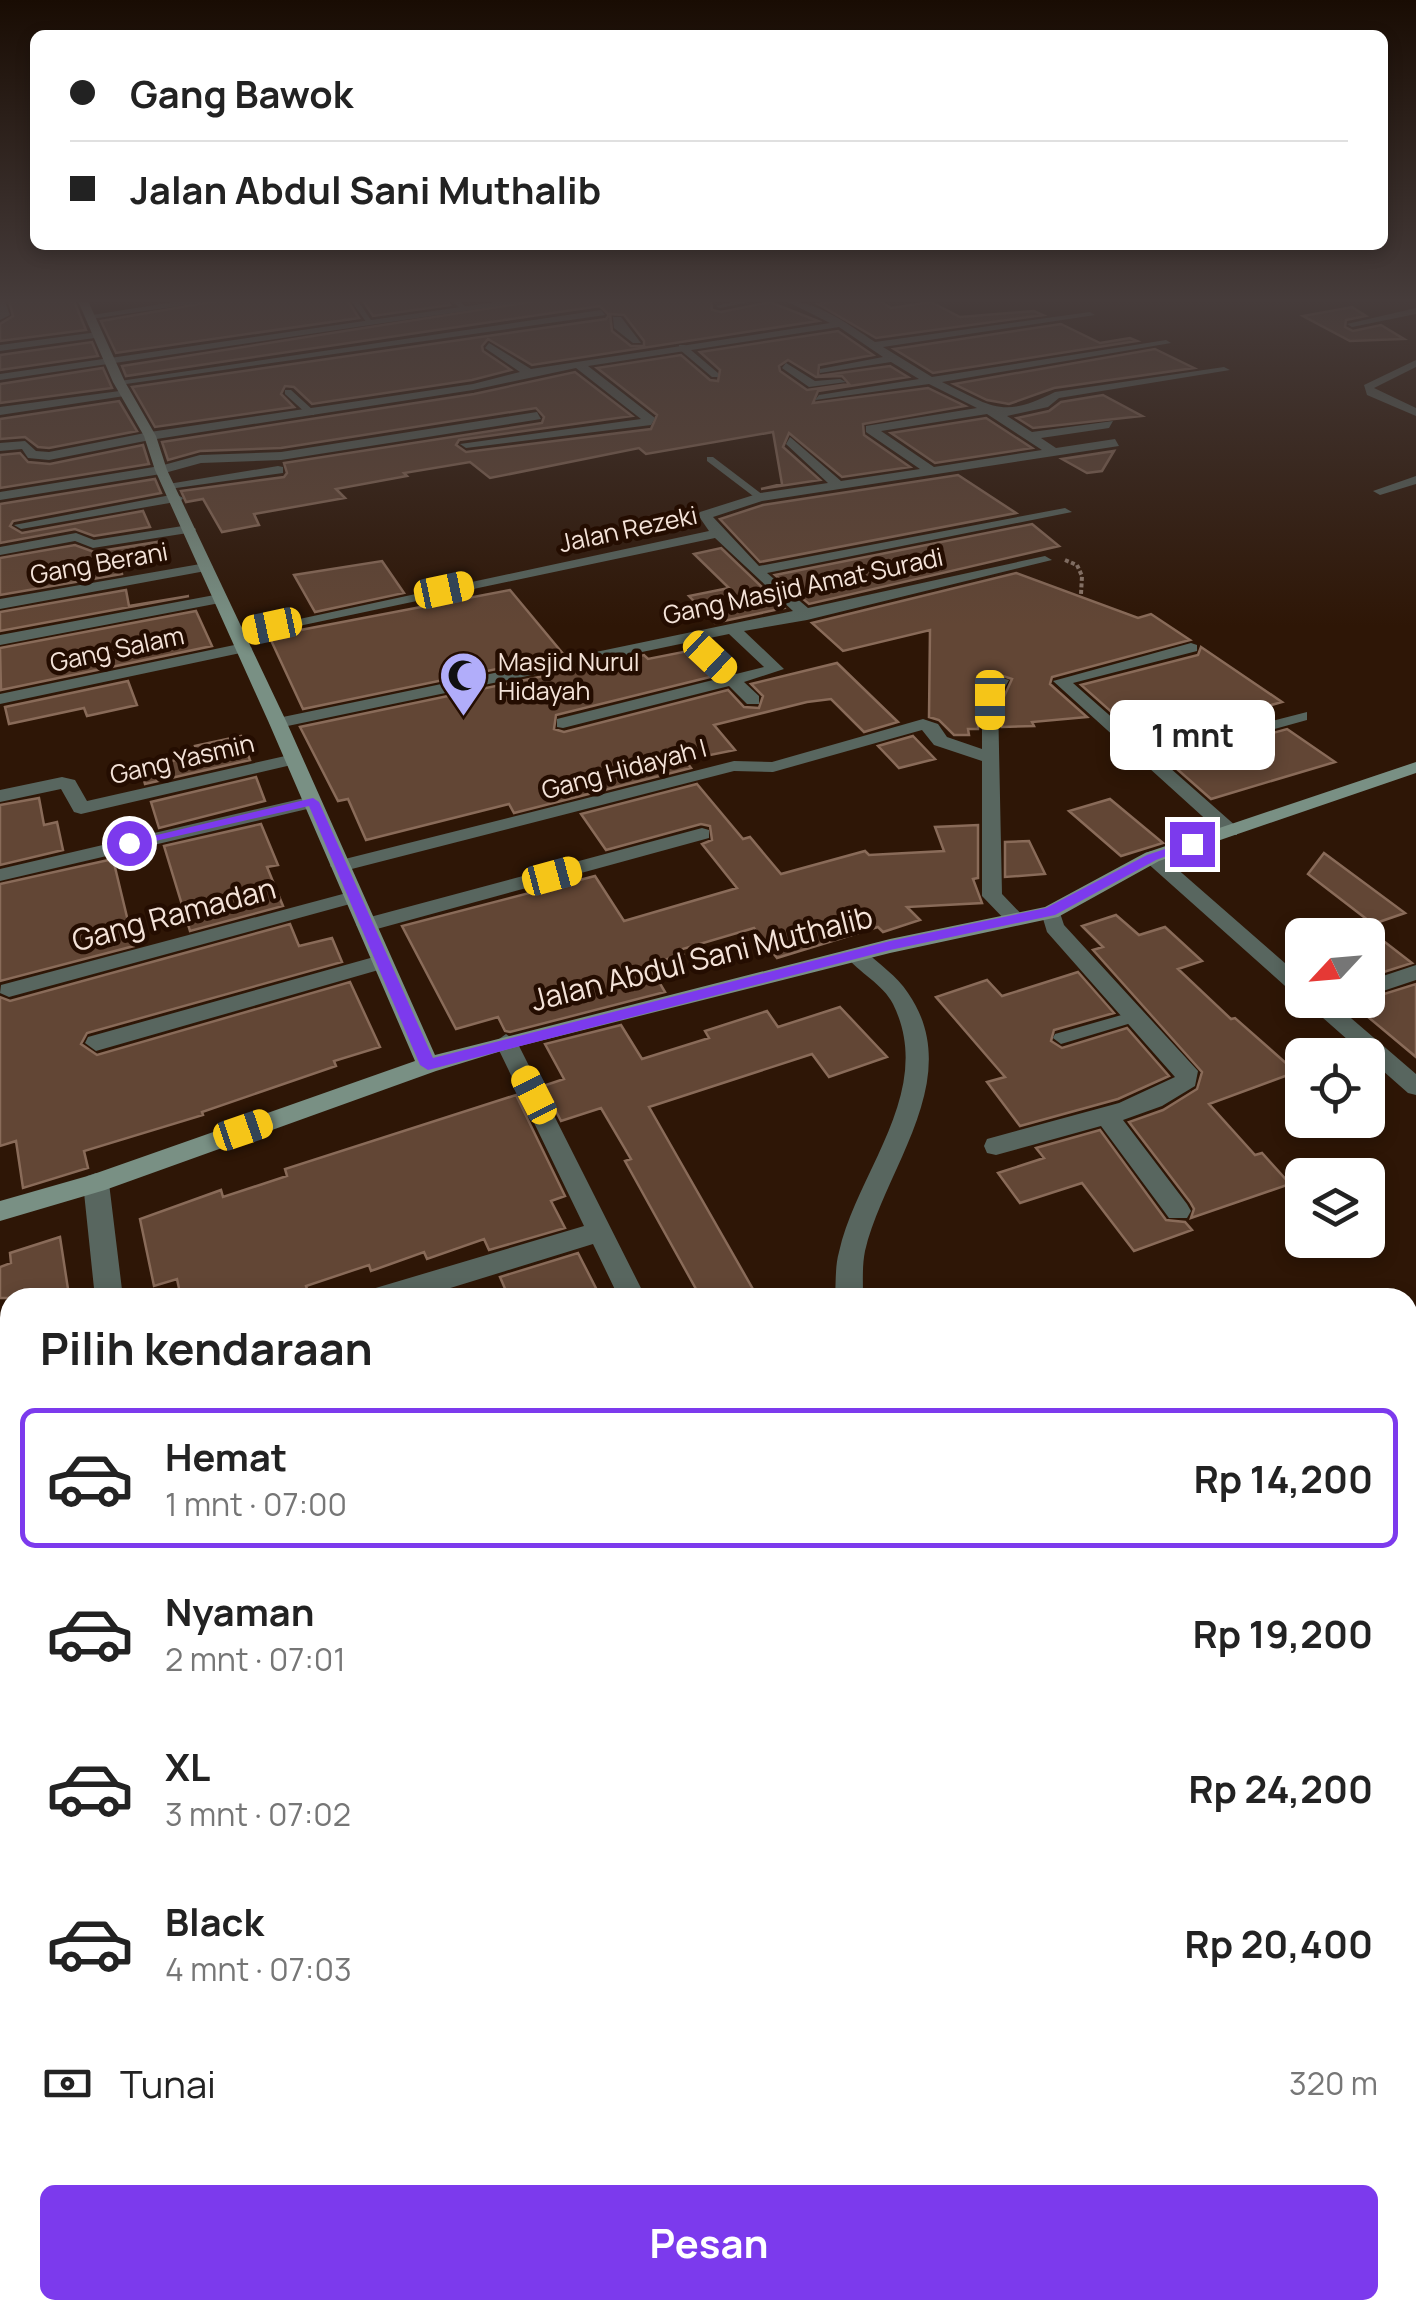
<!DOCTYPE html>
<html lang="id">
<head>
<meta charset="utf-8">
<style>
	body { margin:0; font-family:Manrope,sans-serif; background:#f6f6f6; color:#222; height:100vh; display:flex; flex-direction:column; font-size:38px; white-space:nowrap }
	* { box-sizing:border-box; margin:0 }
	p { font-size:32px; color:#767676 }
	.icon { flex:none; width:55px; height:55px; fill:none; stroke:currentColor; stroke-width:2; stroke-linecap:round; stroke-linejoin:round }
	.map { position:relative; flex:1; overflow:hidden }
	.sheet { position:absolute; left:0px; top:1288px; width:1418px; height:1032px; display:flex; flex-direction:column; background:#fff; border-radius:30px 30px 0 0; box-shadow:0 5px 15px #0003 }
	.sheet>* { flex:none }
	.top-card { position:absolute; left:30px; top:30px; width:1358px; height:220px; border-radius:15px; box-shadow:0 5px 15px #0003; display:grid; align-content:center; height:220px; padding:0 40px; background:#fff }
	.needle { width:65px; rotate:244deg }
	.fabs { position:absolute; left:1285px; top:918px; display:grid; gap:20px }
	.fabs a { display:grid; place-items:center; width:100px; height:100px; border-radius:15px; background:#fff; box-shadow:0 5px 15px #0003; font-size:50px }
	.end { position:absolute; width:45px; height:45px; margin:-22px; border:12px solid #7c3aed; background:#fff; box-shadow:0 0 0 5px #fff }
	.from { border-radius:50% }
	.bubble { position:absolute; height:70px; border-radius:15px; background:#fff; box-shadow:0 5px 15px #0003; font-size:32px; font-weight:700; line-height:70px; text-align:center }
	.car { position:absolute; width:30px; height:60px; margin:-30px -15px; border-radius:12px; box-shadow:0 0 8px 2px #0007; background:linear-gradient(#f5c518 24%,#345 0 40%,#f5c518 0 76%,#345 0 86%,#f5c518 0) }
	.top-card b { display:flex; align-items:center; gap:35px; height:95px; font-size:38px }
	.top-card b+b { border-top:2px solid #e0e0e0 }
	.top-card i { width:25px; height:25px; background:#222 }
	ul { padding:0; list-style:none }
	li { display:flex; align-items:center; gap:30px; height:140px; margin:0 20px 15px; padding:0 20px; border:5px solid transparent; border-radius:15px }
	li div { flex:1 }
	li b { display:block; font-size:38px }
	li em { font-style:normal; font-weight:700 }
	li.active { border-color:#7c3aed }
	li>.icon { width:90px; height:90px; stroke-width:1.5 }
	h2 { padding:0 40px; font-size:45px; line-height:120px }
	.pay { display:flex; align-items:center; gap:25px; height:110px; padding:0 40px; font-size:38px }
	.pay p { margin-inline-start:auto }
	.cta { display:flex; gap:20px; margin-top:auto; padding:20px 40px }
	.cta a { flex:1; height:115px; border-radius:15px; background:#7c3aed; color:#fff; font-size:40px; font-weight:700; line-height:115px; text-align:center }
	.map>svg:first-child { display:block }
	.building { fill:#624635; stroke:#896b59; stroke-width:2.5; fill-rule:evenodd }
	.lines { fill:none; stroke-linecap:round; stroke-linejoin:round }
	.path { stroke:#8d786b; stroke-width:4; stroke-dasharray:4 2.5; stroke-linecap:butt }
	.lane { fill:#58665f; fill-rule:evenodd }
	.street { fill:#58665f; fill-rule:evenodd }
	.secondary { fill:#799084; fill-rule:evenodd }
	.route { fill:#7c3aed }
	.labels { text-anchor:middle; stroke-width:9; stroke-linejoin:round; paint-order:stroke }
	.far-street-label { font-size:25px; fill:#f4e3d9; stroke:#240d01 }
	.far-poi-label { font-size:25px; fill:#f4e3d9; stroke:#240d01; text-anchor:start }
	.street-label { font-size:30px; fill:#f4e3d9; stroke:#240d01 }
</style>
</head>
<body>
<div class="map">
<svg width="1416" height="2319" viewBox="0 0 1416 2319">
	<rect width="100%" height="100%" fill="#2e1606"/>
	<path class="building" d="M9,301H74L86,330L0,341V324L13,316Z
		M216,301H348L359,318L116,353L101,321Z
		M363,301H448L450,305L373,316Z
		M536,301H711L712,310L721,312L770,302L818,321L532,365L488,339L482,346L483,351L511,370L472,380L312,404L294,387L285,386L281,394L294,407L155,427L132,387L606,319L609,315L600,306L126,376L122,366ZM610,314L624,315L644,341V346H631L612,331Z
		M839,301H880L891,308L931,302L960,317L1034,311L1043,315L876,338L818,304Z
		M1352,307L1366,316L1346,320L1345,327L1353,331L1381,325L1404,339L1350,341L1303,316Z
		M1061,324L1100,343L1130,338L1137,341L933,373L894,349Z
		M838,331L873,355L819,365L818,376L890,366L908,377L818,391L813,403L928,388L965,406L863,424L864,435L910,467L842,477L789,433L783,447L820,480L761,489L782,484L773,432L646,454L639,448L490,478L470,462L404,473L407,476L336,489L345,498L254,514L259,525L222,532L203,499L186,502L181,491L284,477L287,473L284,463L542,423L544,417L536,408L281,448L200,451L168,460L162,442L474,394L575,372L632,416L459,440L456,445L466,452L651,429L657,415L597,368L681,355L710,380L718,381L720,370L700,352ZM788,360L816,377L842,376L849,384L807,390L780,371L779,366Z
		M92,342L98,356L0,370V355Z
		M1155,349L1194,368L1054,388L1009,404L987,400L954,384Z
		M103,368L112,388L0,403V384Z
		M1103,395L1142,416L1033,428L1017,418L1049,411L1061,402Z
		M119,401L137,431L49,448L38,447L25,437L0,439V419Z
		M986,418L1032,448L935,463L891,433Z
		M143,445L149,464L0,488V455L20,453L28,462L50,464Z
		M1114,451L1102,471L1087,473L1062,459Z
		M958,475L1016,513L760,562L720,519L763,505Z
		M155,479L161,493L13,521L10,526L22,533L143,511L150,527L94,536L75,529L0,543V504Z
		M1032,524L1059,546L809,604L775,575Z
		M157,542L158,546L119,554L122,574L0,595V558L75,545L94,552Z
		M721,548L784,608L715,623L689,596L729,588L694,554Z
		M382,561L404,593L315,612L294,575Z
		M1016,573L1138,618L1151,614L1190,640L1052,677L1050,684L1087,717L1032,722L1034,726L1002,727V701L1012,679L994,673L979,698L978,729H968L969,735H954L939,720L929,717L930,630L843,651L812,623Z
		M126,590L129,606L189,596L0,631V612Z
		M510,590L564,655L303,709L269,636Z
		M196,611L212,646L1,690L0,648Z
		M1201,647L1282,702L1257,709L1270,718L1152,748L1081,685L1198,655Z
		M688,651L714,676L556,715L554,729L564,732L728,690L744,707L759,708L763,696L751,684L837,663L898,722L864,732L831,699L807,702L714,725L735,750L685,760L691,768L514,813L509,804L366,840L348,799L338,801L300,727L644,655L648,659Z
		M128,681L137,705L87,716L84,708L9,724L5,707Z
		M1287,729L1335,762L1211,799L1169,762Z
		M241,736L250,760L145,784L141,768L198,755L195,746Z
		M913,736L935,759L899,768L878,746Z
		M256,777L265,801L159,828L151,802Z
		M697,784L743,839L750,837L781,874L865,851L869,855L944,851L935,827L978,825V878L973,879L982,903L907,907L920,920L883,932L878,927L777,958L754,928L679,950L683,954L649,965L665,992L510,1032L505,1031L498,1017L456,1029L402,926L595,876L624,921L737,888L702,844L712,840L710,826L701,824L606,850L581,814Z
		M39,798L44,825L57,822L63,850L0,865V805Z
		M1110,799L1163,843L1121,856L1069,811Z
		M261,824L278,865L267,867L283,906L190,931L164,846Z
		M1029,841L1045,874L1005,877V842Z
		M1324,853L1405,913L1373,924L1308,874Z
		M113,859L134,946L0,981V884Z
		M1116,915L1139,935L1165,927L1202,961L1178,969L1231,1019L1235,1018L1296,1072L1209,1104L1255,1155L1262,1153L1290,1184L1191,1218L1194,1209L1190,1202L1129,1122L1163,1110L1197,1089L1202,1072L1093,950L1103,947L1082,926Z
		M290,924L299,946L332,938L342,962L87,1033L81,1044L97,1055L350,982L380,1047L334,1061L336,1066L202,1112L203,1115L84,1151L88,1168L23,1188L16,1141L0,1146V997L10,1001Z
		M1368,929L1412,963L1368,977Z
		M1078,972L1114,1013L1054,1030L1051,1041L1062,1048L1127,1028L1169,1076L1118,1099L1020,1126L987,1082L1005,1077L936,997L987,980L1002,996Z
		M1416,984V1057L1368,1017V999Z
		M840,1007L887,1057L829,1077L812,1054L649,1107L758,1298H701L625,1161L631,1159L601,1108L561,1121L543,1086L564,1079L545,1044L621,1025L642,1059L709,1038L705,1031L767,1011L778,1027Z
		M516,1095L565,1196L551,1201L565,1228L489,1250L484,1239L427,1259L424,1252L371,1271L369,1265L306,1286L310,1298H181L177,1279L154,1286L140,1219L221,1190L223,1197L287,1176L285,1169Z
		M1100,1130L1166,1220L1185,1222L1192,1230L1134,1251L1082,1183L1020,1203L998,1173L1044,1158L1036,1148Z
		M60,1237L68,1289L42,1298H0V1267L11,1263L10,1253Z
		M578,1253L601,1298H509L500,1277Z"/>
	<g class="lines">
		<path class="path" d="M1065,560L1077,565L1082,576L1081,594"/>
		<path class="lane" d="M351,301H358L373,323H367Z
			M452,301H460L468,309L462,310Z
			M735,301H754L720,308L716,306Z
			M679,345H685L718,373V377H712L679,349Z
			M285,390H291L314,411V415H308L285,394Z
			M707,457H713L763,495V499H757L707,461Z
			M1132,1012L1140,1017L1138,1021L1061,1044L1053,1038L1055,1034Z
			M10,1994V2022L0,2026V1998Z"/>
		<path class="street" d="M0,301H5L10,315L0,320Z
			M180,301H212L91,319L86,316Z
			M502,301H532L0,380V374Z
			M786,301C818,301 849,325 875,342L1090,312L1095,315L883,347L932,377L1166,340L1171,343L942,382C993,407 1002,419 1055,392L1224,367L1230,370L1059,398L1048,407L1007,416L1032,432L1113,421L1109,428L1041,438L1056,448L1115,439L1119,446L762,501L713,517L759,566L1065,508L1072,512L767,573L808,608L1045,556L1052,560L807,620L744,631L784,669L744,682L759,696V704H747L729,686L563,728L557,727V719L721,678L685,643L278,728L269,723L278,718L793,611L715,538L237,639L229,634L709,531L698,515L700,512L760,493L828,483L786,444L790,437L841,481L920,469L866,432V426L977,408L929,384L815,400L819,395L919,379L891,362L820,373V369L883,357L839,327L588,366L655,418L651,425L466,448L460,444L641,419L576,368L473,390L150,440L49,460L28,458L22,449L0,451V443L25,441L36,451L49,452L150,432L473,384L520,372L485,348L489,343L531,369L830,323ZM987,414L1042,450L934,467L881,431ZM729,634L764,667L736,674L700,640Z
			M1416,308V314L1352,327L1347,324Z
			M601,310L605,315L119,385L113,382Z
			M613,317H621L641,343H633L614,328Z
			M98,332L102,337L0,351V345Z
			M1416,360V367L1374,388L1416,408V416L1367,395L1364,385Z
			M786,363L815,381L840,379L846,382L809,387L782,368Z
			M127,390L131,395L0,415V407Z
			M537,412L541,419L281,460L201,463L161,474L0,500V492L160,466L200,455L281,452Z
			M278,466L283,467V473L169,489L162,485Z
			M1416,476V484L1380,495L1373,491Z
			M176,494L183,498L181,501L21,529L14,525Z
			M189,525L196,529L194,532L93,548L75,541L0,555V547L76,533L94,540Z
			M206,563L213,567L211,570L0,609V599Z
			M220,594L225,596V602L0,645V635Z
			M244,643L252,648L250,651L0,704V694Z
			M1191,643L1197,645V651L1073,683L1151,752L1307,712V720L1161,760L1237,827V835H1223L1053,681Z
			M995,676L1009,680L998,700L1002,894L1026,919L1023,924H1009L982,896V761L934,745L922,730L773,772L734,771L340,872L330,866L333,862L734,761L772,762L923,719L938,724L947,737L982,749V700Z
			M294,754L303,759L300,763L81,814L74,812L61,789L0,802V790L62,777L75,780L87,801Z
			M313,796L322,802L320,806L0,881V869Z
			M702,828L709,830V838L366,932L356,925L359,920Z
			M1152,851L1159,853L1302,978V996L1294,994L1145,861V853Z
			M354,891L361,893V901L9,997L0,993L1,985Z
			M1051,906L1058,907L1064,925L1198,1071L1195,1086L1162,1106L1123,1120L1187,1204L1191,1211L1187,1218H1169L1101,1126L996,1155L987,1153L984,1146L987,1139L1119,1103L1175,1077L1047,932L1041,912Z
			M856,948L864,950C879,964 897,976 908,993C967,1078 884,1169 865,1251C862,1266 863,1282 863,1298H835C836,1282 835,1266 839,1252C857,1171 936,1091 893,1004C883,984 859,973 845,955Z
			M381,955L392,962L389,967L96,1051L85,1043L88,1037Z
			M1416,965V980L1368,996V981Z
			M1314,1000H1330L1416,1074V1095L1408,1093L1314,1010L1311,1005Z
			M506,1034L517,1042L646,1298H619L593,1244L418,1298H366L369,1290L379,1287L584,1226L495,1042Z
			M96,1173L105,1176L109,1183L123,1298H95L83,1183L87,1176Z
			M1416,1345V1370L1408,1373V1348Z
			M10,1406V1432L0,1435V1409Z
			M1416,1561V1594L1408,1597V1565Z
			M10,1705V1739L0,1743V1709Z
			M1416,2113V2157L1408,2160V2116Z
			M116,2310H176L172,2319H112Z
			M1090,2310H1147L1143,2319H1086Z"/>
		<path class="secondary" d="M78,301H88L125,382L156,436L167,470L287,723L435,1055L890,939L1045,907L1145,853L1416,762V773L1159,861L1058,917L890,953L508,1049L436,1071L105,1190L0,1221V1201L91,1175L415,1061L269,723L155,470L144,436L113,382Z"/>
	</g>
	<linearGradient id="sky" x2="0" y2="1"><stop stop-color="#190c03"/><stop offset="0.48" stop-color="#463c3b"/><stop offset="1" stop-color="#463c3b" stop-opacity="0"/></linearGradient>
	<rect width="1416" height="626" fill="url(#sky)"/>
	<path class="route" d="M313,798L319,802L433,1058L890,941L1046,908L1147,855L1192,840L1198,844L1156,860L1055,915L890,950L428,1070L420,1065L309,806L129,847L123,843Z"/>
	<defs>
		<symbol id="mosque-pin" viewBox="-11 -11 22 30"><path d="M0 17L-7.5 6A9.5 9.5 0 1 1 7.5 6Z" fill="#b1adfa" stroke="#240d01"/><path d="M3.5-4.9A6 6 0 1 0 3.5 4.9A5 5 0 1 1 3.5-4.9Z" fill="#111"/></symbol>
	</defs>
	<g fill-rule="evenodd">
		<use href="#mosque-pin" x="436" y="648" width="55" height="75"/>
	</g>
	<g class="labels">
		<g class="far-street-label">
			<text transform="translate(628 529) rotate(-12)" y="9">Jalan Rezeki</text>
			<text transform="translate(99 563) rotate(-10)" y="9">Gang Berani</text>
			<text transform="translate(803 586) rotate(-12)" y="9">Gang Masjid Amat Suradi</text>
			<text transform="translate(117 649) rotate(-12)" y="9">Gang Salam</text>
			<text transform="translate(182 759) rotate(-13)" y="9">Gang Yasmin</text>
			<text transform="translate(624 769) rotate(-15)" y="9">Gang Hidayah I</text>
		</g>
		<g class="far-poi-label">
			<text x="498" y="671">Masjid Nurul<tspan x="498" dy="29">Hidayah</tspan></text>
		</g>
		<g class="street-label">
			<text transform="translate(174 915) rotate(-15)" y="10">Gang Ramadan</text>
			<text transform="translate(702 959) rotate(-14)" y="10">Jalan Abdul Sani Muthalib</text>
		</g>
	</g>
</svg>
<div class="fabs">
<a><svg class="needle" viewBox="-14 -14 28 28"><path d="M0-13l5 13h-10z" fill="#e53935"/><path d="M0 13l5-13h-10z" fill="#767676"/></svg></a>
<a><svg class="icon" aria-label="locate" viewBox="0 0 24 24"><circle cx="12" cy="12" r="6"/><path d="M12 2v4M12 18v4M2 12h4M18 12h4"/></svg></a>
<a><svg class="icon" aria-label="layers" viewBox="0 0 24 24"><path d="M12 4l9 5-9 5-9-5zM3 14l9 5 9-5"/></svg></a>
</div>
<i class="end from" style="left:129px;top:843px"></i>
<i class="end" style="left:1192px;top:844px"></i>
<div class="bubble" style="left:1110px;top:700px;width:165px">1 mnt</div>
<i class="car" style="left:444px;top:590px;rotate:78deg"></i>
<i class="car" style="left:272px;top:626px;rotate:258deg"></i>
<i class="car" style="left:710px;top:657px;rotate:133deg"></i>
<i class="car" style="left:990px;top:700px;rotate:180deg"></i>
<i class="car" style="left:552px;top:876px;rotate:75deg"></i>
<i class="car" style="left:534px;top:1095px;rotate:333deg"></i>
<i class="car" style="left:243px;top:1130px;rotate:71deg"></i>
<div class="top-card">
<b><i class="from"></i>Gang Bawok</b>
<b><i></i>Jalan Abdul Sani Muthalib</b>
</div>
<section class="sheet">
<h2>Pilih kendaraan</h2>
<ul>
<li class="active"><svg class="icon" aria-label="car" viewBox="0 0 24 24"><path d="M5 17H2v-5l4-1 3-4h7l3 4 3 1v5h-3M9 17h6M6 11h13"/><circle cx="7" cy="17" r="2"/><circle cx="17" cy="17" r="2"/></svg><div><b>Hemat</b><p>1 mnt · 07:00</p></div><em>Rp 14,200</em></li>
<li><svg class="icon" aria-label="car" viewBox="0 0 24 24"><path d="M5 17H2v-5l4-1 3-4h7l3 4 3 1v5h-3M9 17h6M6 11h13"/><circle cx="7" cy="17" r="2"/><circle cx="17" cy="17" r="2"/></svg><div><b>Nyaman</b><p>2 mnt · 07:01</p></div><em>Rp 19,200</em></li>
<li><svg class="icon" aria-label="car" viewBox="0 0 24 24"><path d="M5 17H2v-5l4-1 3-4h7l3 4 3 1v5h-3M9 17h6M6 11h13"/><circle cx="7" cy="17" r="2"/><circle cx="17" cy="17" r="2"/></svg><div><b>XL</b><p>3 mnt · 07:02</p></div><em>Rp 24,200</em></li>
<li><svg class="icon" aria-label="car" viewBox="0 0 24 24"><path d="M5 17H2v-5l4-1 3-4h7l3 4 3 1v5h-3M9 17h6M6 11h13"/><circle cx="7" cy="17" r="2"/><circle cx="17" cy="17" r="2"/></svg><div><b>Black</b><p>4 mnt · 07:03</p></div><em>Rp 20,400</em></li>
</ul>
<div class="pay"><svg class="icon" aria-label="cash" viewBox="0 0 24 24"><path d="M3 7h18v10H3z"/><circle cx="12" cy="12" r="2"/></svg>Tunai<p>320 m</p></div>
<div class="cta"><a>Pesan</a></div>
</section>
</div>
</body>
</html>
